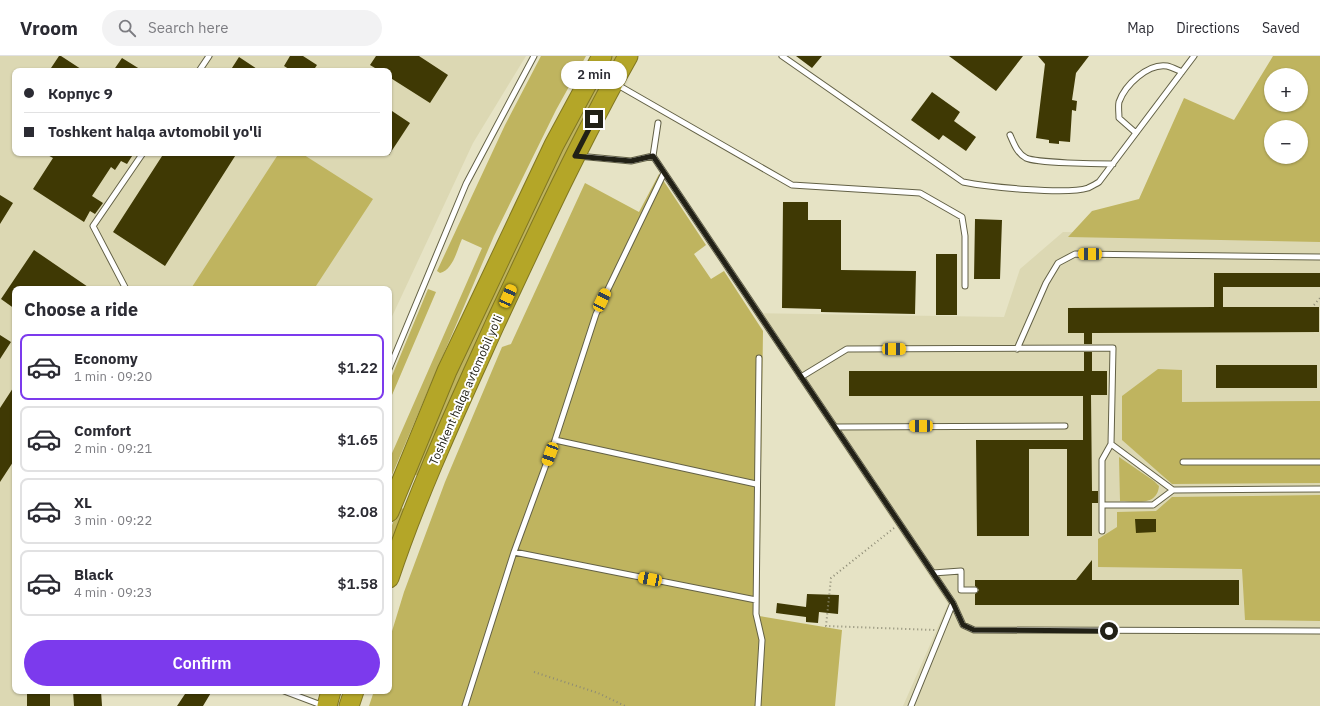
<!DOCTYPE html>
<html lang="en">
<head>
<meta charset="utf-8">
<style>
	body { margin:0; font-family:"IBM Plex Sans",sans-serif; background:#f2f2f3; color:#2b2b33; height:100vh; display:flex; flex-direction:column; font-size:15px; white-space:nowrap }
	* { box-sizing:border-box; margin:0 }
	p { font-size:13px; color:#7c7c81 }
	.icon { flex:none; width:22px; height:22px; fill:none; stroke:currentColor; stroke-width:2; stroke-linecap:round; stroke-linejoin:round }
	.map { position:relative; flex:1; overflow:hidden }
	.sheet { position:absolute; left:12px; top:230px; width:380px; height:408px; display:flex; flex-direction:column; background:#fff; border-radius:8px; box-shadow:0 1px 3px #0004 }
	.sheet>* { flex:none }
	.guide { position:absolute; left:12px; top:12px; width:380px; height:88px; border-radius:8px; box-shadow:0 1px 3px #0004; display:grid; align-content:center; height:88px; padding:0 12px; background:#fff }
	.controls { position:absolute; left:1264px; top:12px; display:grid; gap:8px }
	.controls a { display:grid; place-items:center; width:44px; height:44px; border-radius:50%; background:#fff; box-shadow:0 1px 3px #0004; font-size:20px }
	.end { position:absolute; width:18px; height:18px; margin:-9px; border:5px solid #222116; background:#fff; box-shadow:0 0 0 2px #fff }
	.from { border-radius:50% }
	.bubble { position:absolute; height:28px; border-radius:14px; background:#fff; box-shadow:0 1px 3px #0004; font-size:13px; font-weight:600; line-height:28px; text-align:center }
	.car { position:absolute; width:12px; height:24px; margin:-12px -6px; border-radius:5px; box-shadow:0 0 3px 1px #0007; background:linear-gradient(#f5c518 24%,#345 0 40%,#f5c518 0 76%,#345 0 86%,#f5c518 0) }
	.guide b { display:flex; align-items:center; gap:14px; height:38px; font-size:15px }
	.guide b+b { border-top:1px solid #e1e1e2 }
	.guide i { width:10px; height:10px; background:#2b2b33 }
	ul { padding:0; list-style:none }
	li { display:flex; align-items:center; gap:12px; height:66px; margin:0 8px 6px; padding:0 4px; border:2px solid #e1e1e2; border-radius:8px }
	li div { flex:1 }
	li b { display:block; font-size:15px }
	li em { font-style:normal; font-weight:600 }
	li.active { border-color:#7c3aed }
	li>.icon { width:36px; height:36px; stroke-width:1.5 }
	h2 { padding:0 12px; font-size:18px; line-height:48px }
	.cta { display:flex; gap:8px; margin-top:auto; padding:8px 12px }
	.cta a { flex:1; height:46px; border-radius:24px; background:#7c3aed; color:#fff; font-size:16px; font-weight:600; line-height:46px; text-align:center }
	header { display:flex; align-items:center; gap:24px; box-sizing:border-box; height:56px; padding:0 20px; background:#fff; border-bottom:1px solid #e1e1e2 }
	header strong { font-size:19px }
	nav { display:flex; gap:22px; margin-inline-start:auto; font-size:14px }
	.search { width:280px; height:36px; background:#f2f2f3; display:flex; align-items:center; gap:10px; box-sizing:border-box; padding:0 14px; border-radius:22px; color:#7c7c81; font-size:15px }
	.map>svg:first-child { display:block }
	.built { fill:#dcd8b3; fill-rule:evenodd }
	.green { fill:#bfb45f; fill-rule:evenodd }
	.building { fill:#3f3904 }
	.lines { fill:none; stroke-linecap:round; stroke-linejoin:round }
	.lane-casing { stroke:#636146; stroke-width:7 }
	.highway-casing { stroke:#817722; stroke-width:21 }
	.path { stroke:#8d8b75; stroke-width:2; stroke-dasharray:1 3; stroke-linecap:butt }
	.lane { stroke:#fff; stroke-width:5 }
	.highway { stroke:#b4a628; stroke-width:19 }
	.route { stroke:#222116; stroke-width:5 }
	.labels { text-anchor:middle; stroke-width:4; stroke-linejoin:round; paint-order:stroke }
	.street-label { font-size:12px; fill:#222116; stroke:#fff }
</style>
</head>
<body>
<header>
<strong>Vroom</strong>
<div class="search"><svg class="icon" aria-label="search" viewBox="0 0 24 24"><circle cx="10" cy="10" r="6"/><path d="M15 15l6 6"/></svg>Search here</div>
<nav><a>Map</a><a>Directions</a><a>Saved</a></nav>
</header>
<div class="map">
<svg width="1320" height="650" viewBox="0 0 1320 650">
	<rect width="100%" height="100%" fill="#e6e3c5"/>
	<path class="built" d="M0,0H526L473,87L389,267V233H15V635H93L78,650H0ZM15,15H389V97H15Z
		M1063,176L1320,181V650H903L948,548L754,257L1004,261L1020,213Z"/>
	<path class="green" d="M541,0H586L556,54L494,180L389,426V404L482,192L462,183C457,194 453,214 440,217L437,215L505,69Z
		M610,0H619L419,420L413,418L430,375L526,164Z
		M1273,0H1320V186L1068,181L1092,155L1139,143L1184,42L1234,64ZM1271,19H1301V49H1271ZM1271,71H1301V101H1271Z
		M279,97H301L373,143L314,233H194L192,231Z
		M659,118L706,189L694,198L711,223L724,215L763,275L759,560L842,574L835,650H369L374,635H389V585L404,536L445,426L502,291L511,288L585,127L639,156Z
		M428,233L436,236L389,346V327Z
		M1158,313L1182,314V346L1320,345V427L1172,428L1122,384V340Z
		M1119,401L1154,425L1159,430C1157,451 1135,445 1120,445Z
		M1320,439V565L1245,564L1242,513L1098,511V483L1117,471V456L1156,455L1172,441Z
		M399,451L406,454L389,498V477Z"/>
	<path class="building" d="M59,0H61L84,15H49Z
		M290,0H303L317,9L313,15H292L284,10Z
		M376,0H419L448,19L430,47L389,21V15H380L370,9Z
		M796,0H822L812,12Z
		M949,0H1023L996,35Z
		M1038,0H1089L1076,17L1072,44L1077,45L1076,55L1072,54L1070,86L1059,85V88L1049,87V84L1036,82L1045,8Z
		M239,1L260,15H230Z
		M122,2L143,15H113Z
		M932,36L960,56L954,65L976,81L966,95L943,79L939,84L911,64Z
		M389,53L410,67L389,99Z
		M44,97H134L127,108L121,105L115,114L111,111L92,140L103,147L95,158L90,155L84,166L33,133L53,102Z
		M164,97H237L165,210L113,176Z
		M0,139L13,147L0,168Z
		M783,146H808V164H841V214L916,215L915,258L821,256V253L782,252Z
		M975,163L1002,164L1000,223H974Z
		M34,194L91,233H15V253L1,243Z
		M936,198H957V259H936Z
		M1214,217H1320V231H1223V251H1319V276L1092,277V288H1084V277H1068V252L1214,251Z
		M0,279L11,286L0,303Z
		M1084,296H1092V315H1107V339H1091L1092,435H1098V447H1092V480H1067V393H1029V480H977L976,384H1083V340H849V315H1084Z
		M1216,309H1317V332H1216Z
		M15,329V403L0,426V352Z
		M1135,463H1156V476L1136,477Z
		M1092,504V524H1239V549H975V538L979,534L975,530V524H1076Z
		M807,538L839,539L838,558L819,556L818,567L806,566V561L776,557L777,547L806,551Z
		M27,635H50V650H27Z
		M73,635H101L102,650H74Z
		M187,635H212L203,650H177Z"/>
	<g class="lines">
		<defs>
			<path id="lane" d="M782,0L963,126C987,131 1067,139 1088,132C1092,130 1096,128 1099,126L1194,0
				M199,15L209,0
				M616,28L792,129L920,137L962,161L965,180V230
				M658,67L653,100L953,547L963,569L974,574L1320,575
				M1136,77L1119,62C1119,57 1118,50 1119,46C1125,29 1148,7 1167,10C1172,11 1177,14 1182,16
				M1010,79C1014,88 1017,97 1026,102C1036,107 1098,108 1113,108
				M578,100L631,105L653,100
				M126,233L93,170L143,97
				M1017,293L1046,227L1058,207L1075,198L1320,201
				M389,313L466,128L534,0
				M801,321L847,293L1113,292L1111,388L1102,404V475
				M835,371L1065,370
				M555,384L756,428
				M1111,388L1173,434
				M1183,406H1320
				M1102,449H1153L1173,434L1320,433
				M514,496L756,544
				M933,517L961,515V534H975
				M284,635L324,650
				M465,650L514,496L555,384L596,258L664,117
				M758,650L762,584L756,558L759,302
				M911,650L953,547"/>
			<path id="highway" d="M389,456L447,315L554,89L602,0
				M389,522C418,435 457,352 495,268C537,178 579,87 628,0
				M327,650L331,635
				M349,650L354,635"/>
		</defs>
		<use href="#lane" class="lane-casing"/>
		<use href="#highway" class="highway-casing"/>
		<path class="path" d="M1314,249L1320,242
			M894,472L831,522L826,570L935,574
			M534,616L598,637L625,650"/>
		<use href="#lane" class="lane"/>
		<use href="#highway" class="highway"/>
	</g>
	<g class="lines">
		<path class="route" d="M594,63L575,100L631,105L653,100L953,547L963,569L974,574L1109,575"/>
	</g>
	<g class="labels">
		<g class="street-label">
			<text transform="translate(466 334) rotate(-66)" y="4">Toshkent halqa avtomobil yo'li</text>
		</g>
	</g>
</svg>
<div class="controls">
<a>+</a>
<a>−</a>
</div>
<i class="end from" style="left:1109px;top:575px"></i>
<i class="end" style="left:594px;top:63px"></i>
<div class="bubble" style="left:561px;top:5px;width:66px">2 min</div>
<i class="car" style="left:1090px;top:198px;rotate:271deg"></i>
<i class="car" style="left:508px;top:240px;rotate:24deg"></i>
<i class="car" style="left:602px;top:244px;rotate:26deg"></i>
<i class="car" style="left:894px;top:293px;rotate:90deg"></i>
<i class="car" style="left:921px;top:370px;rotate:270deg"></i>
<i class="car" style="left:550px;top:398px;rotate:200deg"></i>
<i class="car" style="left:650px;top:523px;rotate:281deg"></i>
<div class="guide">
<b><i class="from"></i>Корпус 9</b>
<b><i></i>Toshkent halqa avtomobil yo'li</b>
</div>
<section class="sheet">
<h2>Choose a ride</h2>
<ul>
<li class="active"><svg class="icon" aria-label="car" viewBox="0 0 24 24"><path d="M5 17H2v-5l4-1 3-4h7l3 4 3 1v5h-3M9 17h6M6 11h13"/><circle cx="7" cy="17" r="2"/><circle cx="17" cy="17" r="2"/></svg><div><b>Economy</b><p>1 min · 09:20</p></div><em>$1.22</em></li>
<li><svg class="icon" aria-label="car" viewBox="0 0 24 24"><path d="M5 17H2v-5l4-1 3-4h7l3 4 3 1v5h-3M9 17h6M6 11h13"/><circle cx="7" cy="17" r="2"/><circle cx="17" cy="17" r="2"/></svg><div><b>Comfort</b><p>2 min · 09:21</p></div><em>$1.65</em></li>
<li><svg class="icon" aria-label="car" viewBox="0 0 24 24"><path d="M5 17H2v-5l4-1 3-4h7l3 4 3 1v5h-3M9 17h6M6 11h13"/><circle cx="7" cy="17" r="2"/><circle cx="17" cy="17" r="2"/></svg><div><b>XL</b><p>3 min · 09:22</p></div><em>$2.08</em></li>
<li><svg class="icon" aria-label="car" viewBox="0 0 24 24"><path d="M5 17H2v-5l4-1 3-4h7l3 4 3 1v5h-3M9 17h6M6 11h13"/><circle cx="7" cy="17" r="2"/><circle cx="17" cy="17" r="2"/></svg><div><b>Black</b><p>4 min · 09:23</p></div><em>$1.58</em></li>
</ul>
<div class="cta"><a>Confirm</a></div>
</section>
</div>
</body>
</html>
